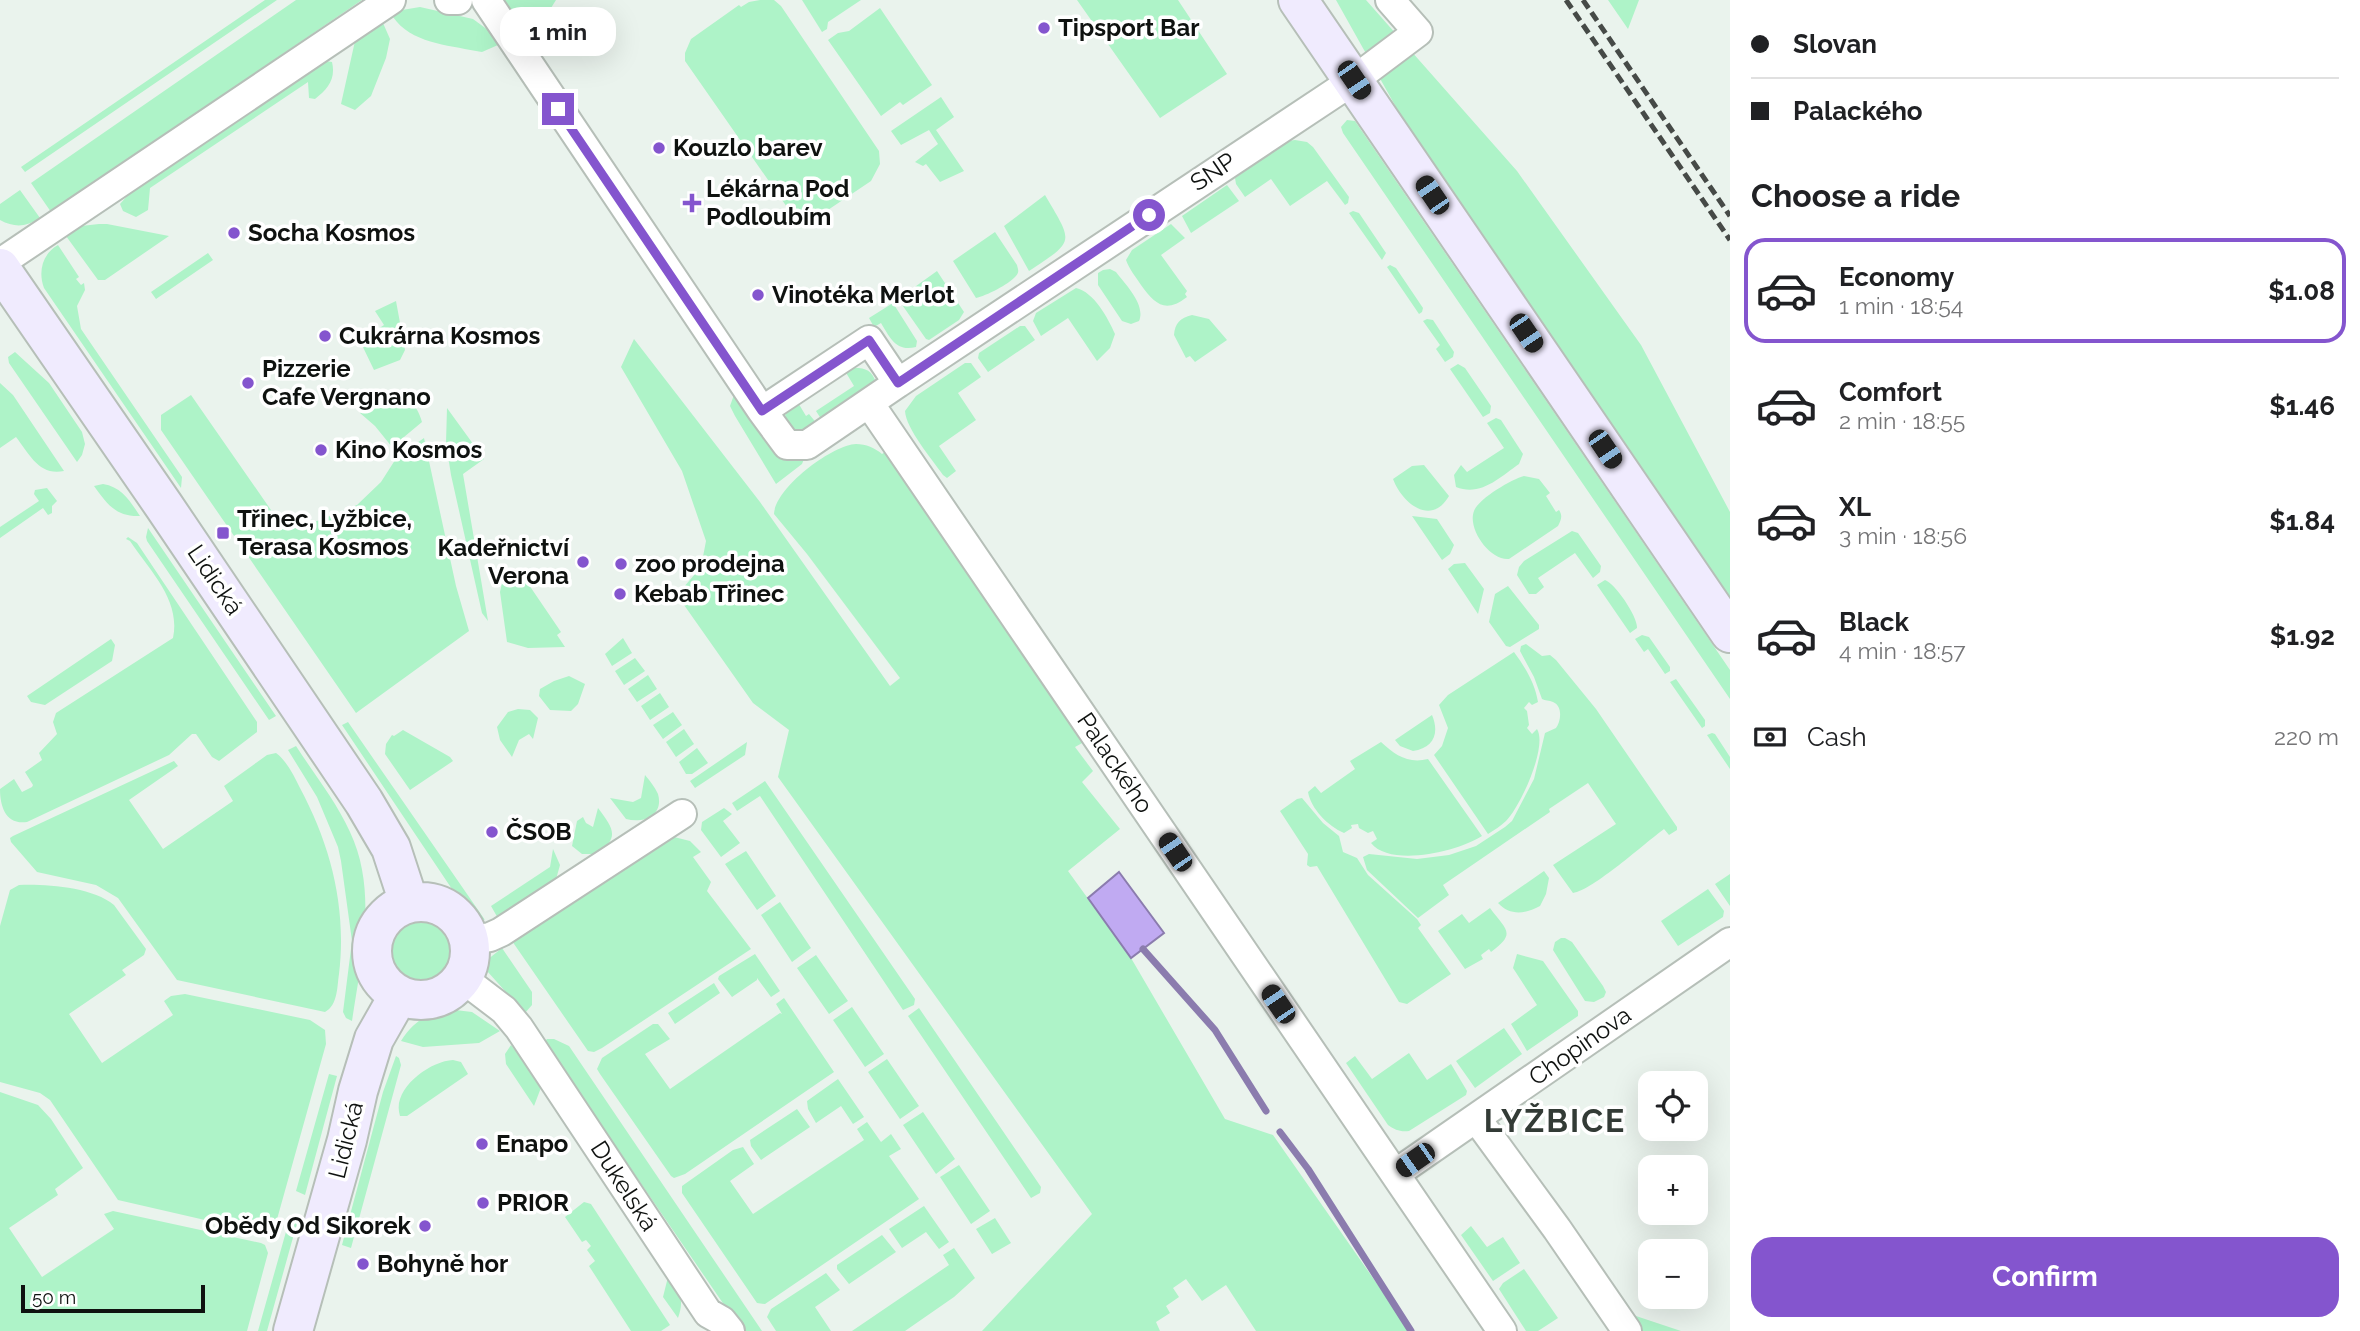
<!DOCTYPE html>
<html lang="en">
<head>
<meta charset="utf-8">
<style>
	body { margin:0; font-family:Raleway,sans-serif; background:#f6f6f6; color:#202124; height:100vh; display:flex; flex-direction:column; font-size:26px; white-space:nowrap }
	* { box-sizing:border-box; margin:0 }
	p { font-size:23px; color:#757577 }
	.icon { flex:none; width:38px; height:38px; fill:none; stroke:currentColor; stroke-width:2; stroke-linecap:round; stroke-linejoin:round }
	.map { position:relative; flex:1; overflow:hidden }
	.sheet { display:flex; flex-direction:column; background:#fff; width:630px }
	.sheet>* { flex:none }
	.guide { display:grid; align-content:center; height:154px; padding:0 21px; background:#fff }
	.buttons { position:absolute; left:1638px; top:1071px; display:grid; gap:14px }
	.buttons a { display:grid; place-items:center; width:70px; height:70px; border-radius:14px; background:#fff; box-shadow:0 7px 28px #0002; font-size:35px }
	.scale { position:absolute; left:21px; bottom:18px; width:184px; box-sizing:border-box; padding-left:7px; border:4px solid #0f1210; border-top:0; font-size:19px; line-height:24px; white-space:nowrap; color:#0f1210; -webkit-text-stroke:5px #fff; paint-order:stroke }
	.end { position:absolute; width:32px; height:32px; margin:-16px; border:9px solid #8455ce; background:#fff; box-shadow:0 0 0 4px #fff }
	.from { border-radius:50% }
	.bubble { position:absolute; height:49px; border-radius:21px; background:#fff; box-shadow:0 7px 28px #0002; font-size:23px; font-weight:700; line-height:49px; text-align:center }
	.car { position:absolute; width:21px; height:42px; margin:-21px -10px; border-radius:9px; box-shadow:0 0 5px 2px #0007; background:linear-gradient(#222 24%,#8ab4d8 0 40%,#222 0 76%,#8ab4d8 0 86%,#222 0) }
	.guide b { display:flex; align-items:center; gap:24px; height:66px; font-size:26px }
	.guide b+b { border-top:2px solid #e0e0e0 }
	.guide i { width:18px; height:18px; background:#202124 }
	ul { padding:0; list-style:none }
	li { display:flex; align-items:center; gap:21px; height:105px; margin:0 14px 10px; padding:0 7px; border:4px solid transparent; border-radius:21px }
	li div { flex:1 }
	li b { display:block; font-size:26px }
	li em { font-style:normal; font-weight:700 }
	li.active { border-color:#8455ce }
	li>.icon { width:63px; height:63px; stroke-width:1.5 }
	h2 { padding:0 21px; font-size:32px; line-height:84px }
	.pay { display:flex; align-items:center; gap:18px; height:77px; padding:0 21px; font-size:26px }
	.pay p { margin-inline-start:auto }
	.button { display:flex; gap:14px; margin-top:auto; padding:14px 21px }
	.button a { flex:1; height:80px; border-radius:21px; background:#8455ce; color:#fff; font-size:28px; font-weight:700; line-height:80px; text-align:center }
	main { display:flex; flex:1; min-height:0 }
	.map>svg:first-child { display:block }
	.green { fill:#aef3c8 }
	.water { fill:#c0aaf2; stroke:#8b7cae; stroke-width:2 }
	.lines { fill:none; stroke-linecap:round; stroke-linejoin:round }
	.stream { stroke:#8b7cae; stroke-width:7 }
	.street-casing { stroke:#b6bfb8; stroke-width:32 }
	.secondary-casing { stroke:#b6bfb8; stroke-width:42 }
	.street { stroke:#fff; stroke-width:28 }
	.secondary { stroke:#f0ebfe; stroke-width:38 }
	.rail { stroke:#464a47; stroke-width:5; stroke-dasharray:10 5; stroke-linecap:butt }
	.route { stroke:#8455ce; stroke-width:9 }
	.poi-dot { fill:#8455ce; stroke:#fff; stroke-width:2.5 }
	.labels { text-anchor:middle; stroke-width:7; stroke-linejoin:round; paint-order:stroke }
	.poi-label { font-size:24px; font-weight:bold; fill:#0f1210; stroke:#fff; text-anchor:start }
	.street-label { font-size:24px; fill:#0f1210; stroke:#fff }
	.district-label { font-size:32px; font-weight:bold; letter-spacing:2px; fill:#333b36; stroke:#fff }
</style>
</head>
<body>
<main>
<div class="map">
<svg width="1730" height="1331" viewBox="0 0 1730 1331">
	<rect width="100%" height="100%" fill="#eaf3ed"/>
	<path class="green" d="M265,0H277L25,172L21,167Z
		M296,0H362L51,212L31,183Z
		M503,0H556L551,8L518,32L505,8Z
		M760,0H774L781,6L879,151L880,164L871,181L813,220H807L789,210L685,61V53L691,39L739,5L741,7L749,2Z
		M802,0H861L828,22L827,29L822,32Z
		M1077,0H1178L1227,74L1160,118Z
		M1336,0H1366L1517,171L1641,345L1730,512V600L1401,116Z
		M1608,0H1639L1628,29Z
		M420,7L473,19L488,30L498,45L482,52L476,51C447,45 411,43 393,17L402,10Z
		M880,8L932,85L903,105L900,102L881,116L828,40L838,33L849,31Z
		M383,23L390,39L386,58L371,96L355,110L341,104L355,41Z
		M326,61L332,62C336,79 328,89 315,99L309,98L308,82L150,188L148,210L136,217L123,211L120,204L128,195Z
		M941,97L954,117L936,130L964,171L940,182L926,164L923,166L915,162L938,144L929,130L901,145L891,131Z
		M1347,120L1355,121L1730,670V699L1343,133L1341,127Z
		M1295,140L1307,142L1313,147L1349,197L1348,203L1345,205L1327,181L1290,206L1271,179L1245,197L1236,184L1235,178L1288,141Z
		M1227,185L1239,201L1191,233L1182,216Z
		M20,190L40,218C26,227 15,228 0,220V204Z
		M1045,195C1073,243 1076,240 1029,271L1004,226Z
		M1353,211L1359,213L1386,253L1382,260L1349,213Z
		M99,224H107L169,236L105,280H98L66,236L81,226Z
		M1171,224L1185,238L1161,255L1187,291L1185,294L1187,297C1165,314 1155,304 1141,285C1136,277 1129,269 1126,260L1132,250Z
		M995,232L1017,265C1018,270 1020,272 1015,277C1009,284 986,296 976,298L953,261Z
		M58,245L79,277L76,279L81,285L84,283L85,290L77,306L81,329L182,477L181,488L44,288C38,272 42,254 58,245Z
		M208,253L213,260L156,299L151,292Z
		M1390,265L1396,268L1423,308L1422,312L1419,314L1387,267Z
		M1110,269L1116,272C1126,285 1146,305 1139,321L1131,324L1122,321L1098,285V273L1103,270Z
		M937,271L964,312L959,320L929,340L926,339L898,299Z
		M1076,288C1094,292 1108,318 1115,334L1110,348L1097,361L1068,318L1041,336L1033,321L1036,313Z
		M396,301L405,350L400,360L374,370L360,341L384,325L375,311Z
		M893,303L917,341L916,347C896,352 890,338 881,323L874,327L869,318Z
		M1192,315L1209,319L1227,340L1195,362L1190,356L1186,358L1174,335C1175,323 1180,318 1192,315Z
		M1427,319L1433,320L1454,352L1453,357L1445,362L1436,349L1440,345L1423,321Z
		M1020,326H1025L1035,340L988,372L978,358L979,353Z
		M634,339L760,502L890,686L900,678L807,554L774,514C775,488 832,445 856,444C866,444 875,448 882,454L888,450L1084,742L1075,747L1093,771L1082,782L1120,829L1068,871L1131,958L1225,1119L1273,1135L1410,1331H1256L1226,1285L1202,1301L1186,1279L1173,1288L1179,1297L1166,1306L1170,1313L1156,1322L1160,1331H982L1092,1214L778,777L789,730L753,703L677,595L701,567L706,541L682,471L621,367Z
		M15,352L49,383L82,432L85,444L82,455L77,462L9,363L8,357Z
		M965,363H971L981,377L958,393L976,420L939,446L956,471L947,478L943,475C932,459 906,429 905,411L916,396Z
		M1458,364L1465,368L1491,406L1490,413L1483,417L1450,369Z
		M850,368C863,367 872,369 876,383L823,422L816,411L854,386L845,371Z
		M0,383L13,395L64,471C39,476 30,455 16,437L0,448Z
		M735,392L798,459H804L802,464L776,484L735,416L730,406Z
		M191,395L280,523H312L357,505L381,482L397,457L424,438L456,586L469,631L356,713L161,430V415Z
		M387,395C406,395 417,403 422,422L392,447L375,426L360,413L371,401Z
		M797,401L806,416L809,414L818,425L804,431L791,429L785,415Z
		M447,408L484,459L463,474L488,621L482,613L451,475L446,443Z
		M1496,418L1501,420L1523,454L1519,464C1500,477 1481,497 1456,487L1454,475L1461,465L1467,472L1504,448L1487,423Z
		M1424,465L1449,496C1431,527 1402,503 1393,479L1412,466Z
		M1524,476L1539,479L1550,493L1546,496L1556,512L1559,510C1563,516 1561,520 1558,526L1509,559C1490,561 1467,529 1474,511C1478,499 1512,479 1524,476Z
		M103,484C122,487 130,501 140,516C116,517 107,504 94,486Z
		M47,488L57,501L52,506V513L48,515L43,508L0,538V527L39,501L34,494L35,490Z
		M1412,516L1437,519L1454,545L1450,554L1442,560Z
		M148,528L276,716L269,720L147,541L146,537Z
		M1572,531L1578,533L1601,566L1600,572L1593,578L1575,553L1538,578L1544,587L1536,594H1529L1517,575L1519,567L1524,561Z
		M128,537L137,543L257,722V732L219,761L212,757L196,734H192L169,755L27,822C6,825 0,807 0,789L14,779L22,792L32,787L33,785L25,772L42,760L39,753L57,734L53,722L56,713L173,638C181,600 150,571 130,541L126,539Z
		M1465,563L1484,589L1478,614L1448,569L1454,564Z
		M514,576L523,578L527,582L561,632L557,635L565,647L528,648L507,642L500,592L502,583Z
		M1605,580C1615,583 1638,617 1637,628L1630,633L1597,585Z
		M1508,586L1539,625V629L1510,647L1506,646L1489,622L1495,594Z
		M1642,635L1649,637L1670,667V671L1665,674L1648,649L1644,652L1635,639Z
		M623,638L632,653L612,666L605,654Z
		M111,639L115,645L112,661L45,705L31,702L27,696Z
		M1526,644L1542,656L1550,655L1556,660L1596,709L1677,827V830L1669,835L1664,829C1645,843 1593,890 1573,893L1553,865L1616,824L1588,783L1549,809L1550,812L1443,885L1449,895L1418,918L1367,870L1363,857L1369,854L1417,859L1449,855L1476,846L1505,827L1512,821L1534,779L1545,733L1556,728C1561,721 1563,706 1553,702C1549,700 1545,701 1542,699L1534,677L1520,651L1521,646Z
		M1514,652C1525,667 1535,683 1538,702L1532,705L1529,702L1524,708L1527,711L1529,725L1527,728L1532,734L1537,729C1548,747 1520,807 1506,821C1501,826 1494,830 1488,834L1434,755L1442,746L1448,728L1439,705L1448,695Z
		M635,658L645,671L624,685L615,671Z
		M648,675L657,689L637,702L628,689Z
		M569,676L585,684L578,704L571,711L550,710L539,696L540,689L554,681Z
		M1676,679L1705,720V726L1702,728L1670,682Z
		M660,693L669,707L650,720L641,706Z
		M518,709L530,710L538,718L533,739L529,734L519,740L512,757L500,740L497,727L508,712Z
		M673,712L682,725L663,739L653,725Z
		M1432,715C1440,734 1433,748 1413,751L1400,746L1395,740Z
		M348,722L485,920L475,917L464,907L342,725Z
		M684,729L694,744L676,757L666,742Z
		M403,730L450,757L453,761L410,790L385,754L386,744L392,735L394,736Z
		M1712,733L1715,734L1730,757V769L1707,735Z
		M747,742L745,755L695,788L690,781Z
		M1381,742C1395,755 1408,764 1428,759L1482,836C1459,851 1391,868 1371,843L1377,839L1373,831L1368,833L1359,828L1358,824L1351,825L1352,828L1344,833C1328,826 1311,809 1308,792L1315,786L1321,793L1355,769L1350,761Z
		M296,746C314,774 336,801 350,832C378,891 361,960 352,1021L346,1018L343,1012L352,941L341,861L338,847L317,797L288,750Z
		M697,748L708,763L692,774H686L679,762Z
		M276,753C287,761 294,776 300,788C331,846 347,908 339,974C337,987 338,1005 325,1012L177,980L118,898L96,885L37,872L11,842L10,838L13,836L174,761L178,766L129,800L163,849L233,801L224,786L267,755Z
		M645,775C649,780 655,787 658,794C664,815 644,824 626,819L610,798L633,802L641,798Z
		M765,781L915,999L914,1005L903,1010L760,796L737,811L732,803Z
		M1302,798L1323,823L1339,836L1343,852L1357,858L1368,875L1417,919L1421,925L1418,928L1451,974L1407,1004L1399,1002L1317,866L1310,867L1307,865L1308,854L1280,811L1297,799Z
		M598,808C614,829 620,838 596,854H582L572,846L577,821L583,817L586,823L593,827Z
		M724,808L732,814L723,821L740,843L721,857L701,830L702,822Z
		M674,837L690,841L701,852L693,857L711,882L707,891L751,949L602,1048L594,1052L588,1051L512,941L667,839Z
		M553,849L560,865L555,883L499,920L491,906L550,867Z
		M746,851L776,896L757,910L725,864Z
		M1544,871L1549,878L1546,894L1540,906C1525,914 1510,916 1498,903Z
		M1730,874V906L1715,884Z
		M19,885C47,884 92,887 114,905L146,949L144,955L122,970L126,975L69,1014L102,1063L173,1015L164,1001L171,996L185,994L310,1020L325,1030L326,1044L274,1230L261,1233L118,1200L50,1100L40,1093L0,1082V926L10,890Z
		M1708,889L1724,911L1723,917L1678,946L1661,921Z
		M780,902L811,948L792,962L761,915Z
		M1490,908C1506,930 1517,933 1491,952L1489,949L1481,955L1483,959L1465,969L1438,931L1462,914L1469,923Z
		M392 951a29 29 0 1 1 58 0a29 29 0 1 1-58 0Z
		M1561,938H1565L1572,942L1603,986L1606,992L1604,997L1594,1002L1585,1001L1553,950L1555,942Z
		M502,948L532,992V1005L525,1013L487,971V960Z
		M755,954L780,991L771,997L757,978V980L732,997L718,979L719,976Z
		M1517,954L1543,961L1578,1011V1016L1527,1051L1511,1024L1537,1005L1513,968Z
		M816,955L848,1001L829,1014L797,968Z
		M714,983L720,993L675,1024L668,1013Z
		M784,998L834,1072L685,1174L674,1178L671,1176L600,1074L597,1069L602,1058L653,1024H658L670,1039L645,1054L670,1089L780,1013L782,1014L776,1004Z
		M852,1007L884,1054L865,1067L833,1020Z
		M919,1008L1041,1187L1040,1193L1031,1198L908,1016Z
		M447,1009L472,1012L500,1031L479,1043L423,1047L401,1041C413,1022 425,1015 447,1009Z
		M1504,1028L1522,1054L1475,1088L1456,1061Z
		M547,1039H554L569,1046L762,1331H742L544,1042Z
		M511,1045L542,1085L534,1106L506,1064L505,1054Z
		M1409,1053L1427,1080L1451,1064L1467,1091L1466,1095L1409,1131C1400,1132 1395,1130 1388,1125L1346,1063L1355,1056L1372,1079Z
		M396,1056L399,1058L401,1065L351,1248L342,1245L383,1092Z
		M887,1059L919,1106L900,1119L868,1072Z
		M453,1060L461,1062L468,1074L407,1116H400C391,1089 430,1061 453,1060Z
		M329,1074L337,1076L305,1195L296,1191Z
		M838,1079L864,1117L853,1124L841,1106L816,1123L808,1109L807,1101Z
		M0,1092L38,1105L51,1119L83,1168L55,1189L58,1195L9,1228L42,1277L114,1229L104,1214L113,1211L261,1243L265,1245L268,1253L247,1331H0Z
		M797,1109L810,1127L761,1160L751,1146L750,1140Z
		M923,1112L955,1159L936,1174L903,1125Z
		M867,1122L881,1142L891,1134L901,1149L889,1156L919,1199L765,1304L757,1303L682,1193V1186L733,1150L743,1147L754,1164L730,1181L753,1214L864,1140L857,1129Z
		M959,1165L990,1211L971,1224L940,1177Z
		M584,1202L591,1204L670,1325L661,1331H631L589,1266L595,1261L587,1250L591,1246L586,1240L582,1242L565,1217Z
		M924,1206L949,1242L939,1249L926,1232L902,1248L889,1229Z
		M291,1214L299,1216L267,1331H258Z
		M995,1218L1011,1243L992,1254L976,1229Z
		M1471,1226L1487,1247L1503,1237L1520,1263L1493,1281L1461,1235Z
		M882,1235L896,1252L849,1284L837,1269V1265Z
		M954,1248L975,1278L954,1297L905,1331H852L949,1265L943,1255Z
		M1524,1269L1558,1318L1538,1331H1526L1499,1289L1503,1283Z
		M669,1273C679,1290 685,1299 678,1318L663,1297Z
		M826,1273L840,1290L815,1307L831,1331H776L767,1317L771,1309Z
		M1627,1313L1681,1331H1639Z"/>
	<path class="water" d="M1119,872L1164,933L1131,958L1088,898Z"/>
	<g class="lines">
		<path class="stream" d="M1143,949L1215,1030L1266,1111
			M1280,1132L1308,1169L1411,1331"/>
		<defs>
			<path id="street" d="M449,0H458
				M486,0L762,411L787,445H807L898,383L869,340L762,411
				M0,263L391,0
				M898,383L1354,80L1418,32L1390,0
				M869,403L1502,1331
				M469,941L490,937L501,932L682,814
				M462,978L504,1010L519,1028L708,1313L722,1321L730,1331
				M1476,1118L1557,1229L1627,1331
				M1395,1174L1730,942"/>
			<path id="secondary" d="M1298,0L1730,633
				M0,268L164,506L364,802L391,848L409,903
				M372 951a49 49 0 1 1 98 0a49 49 0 1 1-98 0Z
				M293,1331L347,1140L358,1091L374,1039L399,995"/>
		</defs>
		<use href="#street" class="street-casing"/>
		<use href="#secondary" class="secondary-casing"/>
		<use href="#street" class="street"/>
		<use href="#secondary" class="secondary"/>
		<path class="rail" d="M1566,0L1730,240
			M1583,0L1730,216"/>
	</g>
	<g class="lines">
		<path class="route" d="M558,109L762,411L869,340L898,383L1149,215"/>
	</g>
	<g class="poi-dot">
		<circle cx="1044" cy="28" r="7"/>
		<circle cx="659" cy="148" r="7"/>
		<path d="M688.5 192.5h7v7h7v7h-7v7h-7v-7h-7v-7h7z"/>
		<circle cx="234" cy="233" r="7"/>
		<circle cx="758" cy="295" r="7"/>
		<circle cx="325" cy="336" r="7"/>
		<circle cx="248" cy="383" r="7"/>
		<circle cx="321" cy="450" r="7"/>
		<rect x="216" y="526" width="14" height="14" rx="3.5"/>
		<circle cx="583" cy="562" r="7"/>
		<circle cx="621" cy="564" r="7"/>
		<circle cx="620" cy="594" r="7"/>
		<circle cx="492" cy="832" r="7"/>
		<circle cx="482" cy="1144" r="7"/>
		<circle cx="483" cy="1203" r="7"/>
		<circle cx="425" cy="1226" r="7"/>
		<circle cx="363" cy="1264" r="7"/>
	</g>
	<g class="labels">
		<g class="poi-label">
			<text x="1058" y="36">Tipsport Bar</text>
			<text x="673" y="156">Kouzlo barev</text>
			<text x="706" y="197">Lékárna Pod<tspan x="706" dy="28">Podloubím</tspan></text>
			<text x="248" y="241">Socha Kosmos</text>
			<text x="772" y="303">Vinotéka Merlot</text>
			<text x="339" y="344">Cukrárna Kosmos</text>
			<text x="262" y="377">Pizzerie<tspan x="262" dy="28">Cafe Vergnano</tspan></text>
			<text x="335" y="458">Kino Kosmos</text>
			<text x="237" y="527">Třinec, Lyžbice,<tspan x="237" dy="28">Terasa Kosmos</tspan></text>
			<text x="569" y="556" text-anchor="end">Kadeřnictví<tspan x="569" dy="28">Verona</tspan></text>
			<text x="635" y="572">zoo prodejna</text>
			<text x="634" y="602">Kebab Třinec</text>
			<text x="506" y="840">ČSOB</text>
			<text x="496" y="1152">Enapo</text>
			<text x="497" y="1211">PRIOR</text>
			<text x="411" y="1234" text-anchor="end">Obědy Od Sikorek</text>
			<text x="377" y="1272">Bohyně hor</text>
		</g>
		<g class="street-label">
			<text transform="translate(1213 172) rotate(-34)" y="8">SNP</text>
			<text transform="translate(215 580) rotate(56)" y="8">Lidická</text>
			<text transform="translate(1115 763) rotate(56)" y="8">Palackého</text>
			<text transform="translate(1580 1046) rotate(-35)" y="8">Chopinova</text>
			<text transform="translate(346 1140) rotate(-76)" y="8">Lidická</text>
			<text transform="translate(624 1186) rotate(57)" y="8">Dukelská</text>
		</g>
		<g class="district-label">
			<text x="1555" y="1132">LYŽBICE</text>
		</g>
	</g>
</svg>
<div class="buttons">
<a><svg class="icon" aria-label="locate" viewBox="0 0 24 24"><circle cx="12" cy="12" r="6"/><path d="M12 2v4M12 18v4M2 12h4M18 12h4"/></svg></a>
<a>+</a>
<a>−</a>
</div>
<div class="scale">50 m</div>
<i class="end from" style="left:1149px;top:215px"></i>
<i class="end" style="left:558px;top:109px"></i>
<div class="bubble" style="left:500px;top:7px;width:116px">1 min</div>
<i class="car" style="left:1354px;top:80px;rotate:146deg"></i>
<i class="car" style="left:1432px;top:195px;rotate:326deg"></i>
<i class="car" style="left:1526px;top:333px;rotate:146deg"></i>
<i class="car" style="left:1605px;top:449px;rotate:146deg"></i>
<i class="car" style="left:1175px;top:852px;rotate:326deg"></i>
<i class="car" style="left:1278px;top:1004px;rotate:326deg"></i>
<i class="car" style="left:1415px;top:1160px;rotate:235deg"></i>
</div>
<section class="sheet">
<div class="guide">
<b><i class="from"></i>Slovan</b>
<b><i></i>Palackého</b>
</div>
<h2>Choose a ride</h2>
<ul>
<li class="active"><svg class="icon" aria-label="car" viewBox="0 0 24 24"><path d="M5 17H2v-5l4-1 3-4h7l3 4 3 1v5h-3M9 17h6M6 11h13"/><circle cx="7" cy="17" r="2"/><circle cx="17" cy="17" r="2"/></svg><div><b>Economy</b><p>1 min · 18:54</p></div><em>$1.08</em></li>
<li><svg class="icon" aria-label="car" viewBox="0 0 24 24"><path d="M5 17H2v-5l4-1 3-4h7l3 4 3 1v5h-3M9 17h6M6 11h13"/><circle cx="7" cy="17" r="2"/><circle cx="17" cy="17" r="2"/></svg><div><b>Comfort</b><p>2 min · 18:55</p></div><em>$1.46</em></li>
<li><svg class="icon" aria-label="car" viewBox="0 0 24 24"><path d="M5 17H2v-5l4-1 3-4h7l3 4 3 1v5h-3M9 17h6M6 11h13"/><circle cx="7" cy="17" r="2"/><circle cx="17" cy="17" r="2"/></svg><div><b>XL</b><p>3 min · 18:56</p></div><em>$1.84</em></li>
<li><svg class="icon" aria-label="car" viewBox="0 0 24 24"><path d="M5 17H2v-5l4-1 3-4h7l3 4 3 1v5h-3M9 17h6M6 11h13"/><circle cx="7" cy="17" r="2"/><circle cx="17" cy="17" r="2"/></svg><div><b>Black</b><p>4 min · 18:57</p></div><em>$1.92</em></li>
</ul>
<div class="pay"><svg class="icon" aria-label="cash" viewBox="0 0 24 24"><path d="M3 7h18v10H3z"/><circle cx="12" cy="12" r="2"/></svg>Cash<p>220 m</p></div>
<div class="button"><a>Confirm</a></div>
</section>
</main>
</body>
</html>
